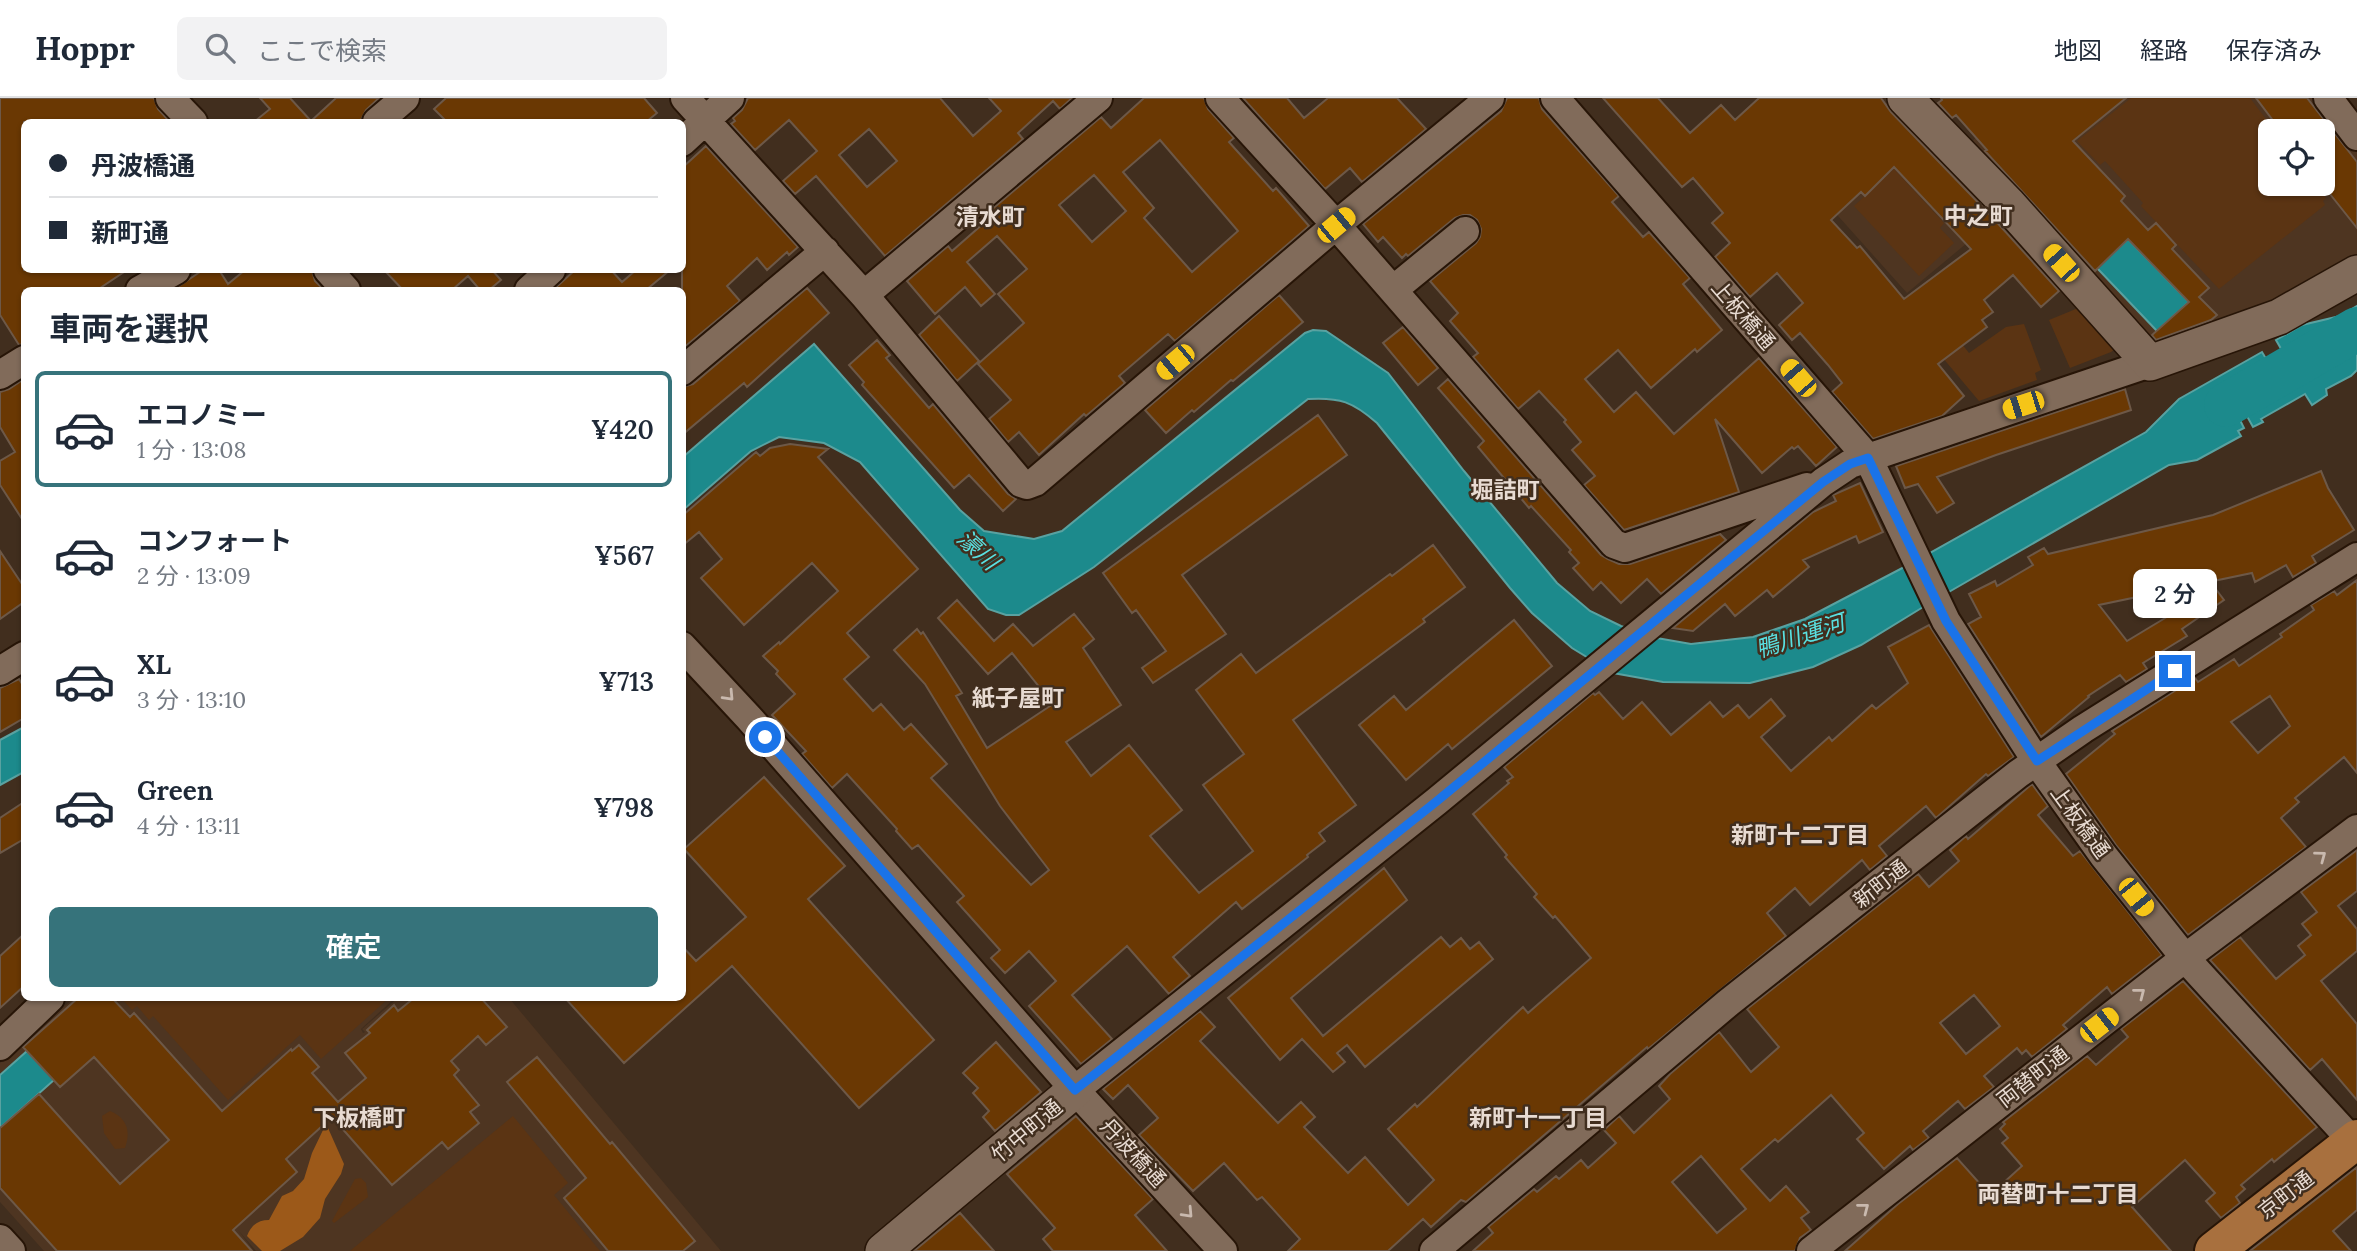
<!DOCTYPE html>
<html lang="ja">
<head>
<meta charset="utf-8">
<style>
	body { margin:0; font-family:Lora,"Noto Sans JP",serif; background:#f2f2f3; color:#1f2937; height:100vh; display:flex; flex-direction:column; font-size:26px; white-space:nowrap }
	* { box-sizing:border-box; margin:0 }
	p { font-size:23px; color:#747a83 }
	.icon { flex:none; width:38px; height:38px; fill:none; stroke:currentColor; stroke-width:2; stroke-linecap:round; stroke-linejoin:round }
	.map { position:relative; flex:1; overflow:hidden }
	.sheet { position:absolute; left:21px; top:189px; width:665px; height:714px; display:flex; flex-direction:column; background:#fff; border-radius:10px; box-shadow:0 2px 5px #0004 }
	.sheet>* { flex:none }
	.top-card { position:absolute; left:21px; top:21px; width:665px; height:154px; border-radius:10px; box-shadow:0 2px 5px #0004; display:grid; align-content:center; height:154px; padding:0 28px; background:#fff }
	.buttons { position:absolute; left:2258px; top:21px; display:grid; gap:14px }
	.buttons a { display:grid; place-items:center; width:77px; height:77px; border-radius:10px; background:#fff; box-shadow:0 2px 5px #0004; font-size:35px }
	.end { position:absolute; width:32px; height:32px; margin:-16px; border:9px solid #1a73e8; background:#fff; box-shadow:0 0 0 4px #fff }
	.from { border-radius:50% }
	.bubble { position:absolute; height:49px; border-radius:10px; background:#fff; box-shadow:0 2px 5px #0004; font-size:23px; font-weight:600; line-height:49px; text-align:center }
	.car { position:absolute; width:21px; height:42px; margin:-21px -10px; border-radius:9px; box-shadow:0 0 5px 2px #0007; background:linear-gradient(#f5c518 24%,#345 0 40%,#f5c518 0 76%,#345 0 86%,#f5c518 0) }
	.top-card b { display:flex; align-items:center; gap:24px; height:66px; font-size:26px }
	.top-card b+b { border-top:2px solid #e0e1e3 }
	.top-card i { width:18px; height:18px; background:#1f2937 }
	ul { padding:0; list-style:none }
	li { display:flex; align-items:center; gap:21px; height:116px; margin:0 14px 10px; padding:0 14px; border:4px solid transparent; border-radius:10px }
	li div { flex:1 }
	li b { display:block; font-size:26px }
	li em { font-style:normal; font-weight:600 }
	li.selected { border-color:#36737b }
	li>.icon { width:63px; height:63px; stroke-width:1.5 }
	h2 { padding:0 28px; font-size:32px; line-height:84px }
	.primary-button { display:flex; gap:14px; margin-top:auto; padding:14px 28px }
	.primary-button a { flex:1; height:80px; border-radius:10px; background:#36737b; color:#fff; font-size:28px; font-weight:600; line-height:80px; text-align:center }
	header { display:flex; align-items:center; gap:42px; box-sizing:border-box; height:98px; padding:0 35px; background:#fff; border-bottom:2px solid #e0e1e3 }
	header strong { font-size:33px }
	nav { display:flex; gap:38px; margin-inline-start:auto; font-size:24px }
	.search { width:490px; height:63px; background:#f2f2f3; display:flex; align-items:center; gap:18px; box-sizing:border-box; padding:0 24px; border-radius:10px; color:#747a83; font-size:26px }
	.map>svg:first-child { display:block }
	.built { fill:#4e3521; fill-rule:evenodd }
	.green { fill:#5b3413 }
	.forest { fill:#9c5919 }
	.water { fill:#1c8a8c; stroke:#59a2a1; stroke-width:2 }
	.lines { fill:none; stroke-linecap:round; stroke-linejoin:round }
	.river { stroke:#1c8a8c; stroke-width:44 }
	.building { fill:#6a3803; stroke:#6d5847; stroke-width:2; fill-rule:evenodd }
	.minor-casing { stroke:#271507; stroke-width:32 }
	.tertiary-casing { stroke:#271507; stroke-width:38 }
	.primary-casing { stroke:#271507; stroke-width:42 }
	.minor { stroke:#816b5a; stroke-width:28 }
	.tertiary { stroke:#816b5a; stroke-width:35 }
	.primary { stroke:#a8703e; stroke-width:38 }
	.oneway { stroke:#c9b9ae }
	.route { stroke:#1a73e8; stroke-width:9 }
	.labels { text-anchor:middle; stroke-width:5; stroke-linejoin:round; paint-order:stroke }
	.street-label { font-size:21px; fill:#e8dbd2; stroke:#412e1e }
	.neighbourhood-label { font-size:23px; font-weight:bold; fill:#e8dbd2; stroke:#412e1e }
	.water-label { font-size:23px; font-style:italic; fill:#59e0e1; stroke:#412e1e }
</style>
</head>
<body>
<header>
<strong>Hoppr</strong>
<div class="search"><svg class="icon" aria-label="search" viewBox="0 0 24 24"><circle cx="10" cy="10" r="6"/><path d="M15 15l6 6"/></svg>ここで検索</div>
<nav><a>地図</a><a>経路</a><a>保存済み</a></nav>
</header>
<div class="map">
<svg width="2357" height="1153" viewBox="0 0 2357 1153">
	<rect width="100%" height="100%" fill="#412e1e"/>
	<path class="built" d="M1892,0L2003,115L1907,195L1805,81Z
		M2023,0H2318L2357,49V161L2281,202L2154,251L1964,50ZM2270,33H2322V86H2270Z
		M74,900H395L361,931L363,935L365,934L362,931L398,900H509L721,1153H256L238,1132L254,1153H44L0,1104V965Z"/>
	<path class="green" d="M2131,0H2250L2275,33H2270V86H2316L2326,100L2323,103L2325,107L2219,191L2141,108L2143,105L2105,63L2100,67L2077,43Z
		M1894,71L1944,125L1940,130L1954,145L1919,178L1854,108Z
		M2088,206L2116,250L2111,254L2070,270L2049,222Z
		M2024,226L2041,272L2035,275L2037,282L1979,303L1932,247L1958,241L1969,255L2006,229Z
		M121,900H389L321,961L300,937L228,1002L153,918L149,922L137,908L132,912Z
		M110,1013C127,1020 131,1033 125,1050L115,1051L104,1035L102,1018Z
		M513,1018L568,1085L554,1097L600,1153H350Z
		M361,1080L366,1085L368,1099L334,1125L332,1123L355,1081Z"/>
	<path class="forest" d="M328,1030L344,1066L341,1076L325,1101L320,1120L303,1139L280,1153H262L247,1138C251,1128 257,1122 269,1122L282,1098L293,1093L304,1081L312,1055L323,1032Z"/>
	<path class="water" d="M2128,141L2189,204L2157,233L2097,170Z
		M2357,208V272L2351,278L2326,291L2327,297L2312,307L2305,296L2261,321L2263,324L2253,329L2243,311L2253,306L2254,307L2299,282L2276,242L2302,227L2340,218Z
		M1313,232L1326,233L1388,275L1464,373L1557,485L1590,513L1621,528L1651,539L1691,546L1753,539L1805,521L1910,466L2146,334L2179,301L2262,254L2280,284L2234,310L2244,330L2238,333L2241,338L2197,362L2169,367L1928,506L1861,547L1813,569L1750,585L1663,584L1613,575L1572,550L1532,515L1510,490L1377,325C1353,304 1340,299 1308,301L1094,469L1019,517H1006L988,511L860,364L824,345L779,339L751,353L683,412V359L814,246L960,412L984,433L1034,441L1062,433L1305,235Z
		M24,629V674L0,687V642Z
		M27,953L54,982L0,1030V977Z"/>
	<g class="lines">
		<path class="river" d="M2226,307L2357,231"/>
	</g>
	<path class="building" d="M0,0H154L158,11L170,24H24V172H127L97,192H24V246L19,247L0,217Z
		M260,0H290L311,23L336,0H379L366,12L360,24H254L270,11Z
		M446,0H644L657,15L646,24H447L434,11Z
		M748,0H940L973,38L1001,13L989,0H1072L1060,11L1053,3L1018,35L1023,41L885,158L816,78L795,96L783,83L817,53L789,22L755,52L731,26L735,23L733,20L742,12ZM869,31L897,63L867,89L839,57Z
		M1144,0H1204L1208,11L1234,40L1229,44L1273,93L1276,90L1309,128L1175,243L1168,236L1119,278L1125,285L1086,318L1084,316L1039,357L1019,334L1008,344L989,321L1011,302L978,266L1024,225L998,196L1027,171L997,138L967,164L995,196L981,208L965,189L935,216L907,183L948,148L952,153L993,117L990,113L1101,19L1111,30ZM1160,42L1238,133L1192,174L1144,120L1154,110L1123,74ZM1094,77L1126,113L1092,144L1059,107Z
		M1243,0H1287L1304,20L1328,0H1397L1426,31L1362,84L1350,70L1325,91Z
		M1507,0H1539L1542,11L1619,98L1612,104L1643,139L1649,134L1690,180L1683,186L1722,232L1697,254L1695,251L1651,290L1618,252L1585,281L1614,314L1636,294L1674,336L1759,260L1837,349L1816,368L1798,348L1794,351L1792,349L1762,375L1715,321L1739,394L1624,432L1584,387L1595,378L1572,352L1581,344L1564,324L1566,322L1539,293L1518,311L1473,259L1478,255L1450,223L1458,215L1430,183L1476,145L1480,139L1481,131L1477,122L1470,117H1463L1455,120L1408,158L1406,156L1402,160L1383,139L1378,144L1363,126L1501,13Z
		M1603,0H1658L1690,35L1721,7L1735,22L1759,0H1881L1891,14L1993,120L2059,193L2041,209L2013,177L1984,202L1993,214L1982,222L1987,229L1938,266L1964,298L1942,318L1873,341L1832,294L1842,285L1828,267L1800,235L1792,242L1779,227L1803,205L1777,175L1750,199L1715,159L1730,145L1712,125L1723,115L1693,80L1682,89ZM1894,69L1971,151L1904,201L1860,148L1857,150L1831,122L1861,94L1865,98Z
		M1941,0H2126L2073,43L2125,98L2121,103L2148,132L2156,125L2176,147L2172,151L2209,190L2199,199L2217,217L2211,222L2156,242L2152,237L2189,204L2128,141L2095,173L1985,53L1987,52L1956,17L1952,20L1938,5L1942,2Z
		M2256,0H2307L2357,64V130L2322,86V33H2281Z
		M706,48L798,149L789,157L787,154L767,172L757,160L727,188L740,203L682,251V70Z
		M203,172H219L228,186L245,172H312L315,183L324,192H173Z
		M384,172H492L501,182L489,192H480L468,178L452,192H403Z
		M575,172H611L622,184L636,172H670L646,192H553Z
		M807,190L829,215L747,289L744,285L682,337V289L693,286Z
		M1279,197L1303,224L1233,283L1231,282L1194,314L1192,312L1166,335L1145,312Z
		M939,218L979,263L957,283L919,237Z
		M1403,229L1438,270L1418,287L1383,245Z
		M877,242L890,257L886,260L929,310L933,306L1008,396L1016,401L1003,413L969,377L954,390L862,287L864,284L849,267Z
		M24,281V424L0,387V363L15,354L0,329V294L9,291Z
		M1448,281L1601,457L1608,461L1619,466H1630L1720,436L1726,442L1661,496L1647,481L1621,505L1601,484L1593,492L1573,470L1579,465L1569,454L1571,452L1531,408L1529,410L1478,349L1484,343L1438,290Z
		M2125,291L2131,312L1996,357L1937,379L1954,405L1937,415L1918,386L1905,390L1896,368Z
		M1318,317L1347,357L1182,477L1226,536L1153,585L1142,570L1166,553L1136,512L1132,515L1103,475Z
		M790,346L828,351L818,359L918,471L847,535L869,559L844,581L873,613L881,606L904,632L911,626L947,666L931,680L1031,787L1049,772L1000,708L925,586L894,552L917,531L921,536L923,534L962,595L956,598L987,650L1053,606L1012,555L988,576L938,520L957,502L994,543L1013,526L1033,548L1074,516L1094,541L1083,550L1121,607L1066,644L1091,678L1129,647L1182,712L1150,738L1199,795L1253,753L1203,687L1244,656L1196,592L1241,556L1256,575L1390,476L1392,478L1433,447L1465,489L1423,521L1425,524L1293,622L1356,707L1319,735L1325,743L1307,757L1308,759L1242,811L1236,804L1173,859L1190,878L1169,896L1127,848L1072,897L1112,941L1081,966L1029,908L1056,883L1029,853L1005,875L991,860L1000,852L957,804L964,798L918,747L912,751L896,733L897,731L847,676L832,690L802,656L806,653L772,617L795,596L776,576L778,573L763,558L779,544L780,546L838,493L812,465L744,527L701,480L722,461L699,434L682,448V418L756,354L760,358L770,350Z
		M2321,373L2328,390L2354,432L2312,458L2316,465L2293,479L2286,467L2255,484L2252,475L2099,507L2127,543L2215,490L2224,502L2182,531L2187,538L2143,565L2147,571L2126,584L2120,577L2088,598L2089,599L2041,639L1968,526L1981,519L1969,496L1995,483L1997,488L2033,467L2028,459L2044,450L2048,456L2213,417Z
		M1860,385L1883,434L1859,445L1856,438L1803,462L1809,469L1773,499L1767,492L1735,518L1725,506L1693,533L1673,530L1813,414L1836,403L1833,397Z
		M0,453L24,489V504L0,521Z
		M2357,482V675L2344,659L2295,700L2299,704L2281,720L2306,749L2188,837L2116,747L2066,676L2115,636L2112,633L2195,580L2198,584L2234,561L2239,568L2282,539L2280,536L2314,512L2311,507L2334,493L2337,497ZM2270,598L2290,628L2258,655L2231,624Z
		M1514,522L1552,568L1452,651L1448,646L1406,682L1359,627L1394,598L1406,612Z
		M1929,527L2014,659L1988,678L1986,676L1936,720L1926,708L1879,748L1887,758L1870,772L1862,762L1810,807L1795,790L1767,815L1786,838L1648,951L1647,949L1466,1104L1461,1102L1431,1129L1423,1121L1388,1153H1288L1300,1141L1262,1099L1257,1102L1224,1065L1193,1093L1139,1037L1158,1020L1128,987L1113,1001L1103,991L1200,913L1215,929L1200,943L1278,1025L1301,1004L1315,1019L1304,1029L1348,1075L1365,1059L1408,1107L1434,1082L1388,1031L1415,1006L1417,1009L1523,909L1528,915L1591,860L1555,818L1553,820L1534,799L1537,796L1505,759L1507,757L1473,716L1509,685L1507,683L1513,679L1504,669L1593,595L1595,597L1599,594L1623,621L1642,604L1671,637L1710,604L1723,619L1738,607L1749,620L1771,601L1785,618L1761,639L1791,673L1829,639L1832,643L1872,607L1876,611L1908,585L1888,549Z
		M19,581L24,589V620L0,634V590Z
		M764,679L845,768L808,801L934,942L859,1010L732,868L624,965L565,900H682V848L696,863L746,819L684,751Z
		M2032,686L2048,708L2038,717L2073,758L2080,753L2162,857L2112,896L2107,889L2063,927L2067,931L2032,959L2026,952L2022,956L2017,950L1984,978L1994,989L1965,1011L1958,1003L1923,1033L1929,1040L1913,1052L1910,1048L1884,1071L1857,1041L1864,1035L1831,997L1778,1044L1775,1041L1741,1071L1770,1103L1786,1088L1809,1114L1801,1120L1811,1132L1800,1140L1795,1153H1473L1493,1135L1488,1129L1534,1091L1537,1094L1556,1078L1559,1081L1581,1062L1588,1070L1616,1045L1604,1032L1619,1018L1634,1035L1670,1001L1659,988L1670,976L1719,934L1751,974L1779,949L1747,911L1918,776L1929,789L1959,763L1950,752L1966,738L1968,741ZM1974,897L2000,928L1966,956L1940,925ZM1701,1058L1746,1111L1717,1135L1672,1084Z
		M24,704V741L0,755V720Z
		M2357,752V793L2338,808L2357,831V853L2321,883L2357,926V1002L2322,961L2310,972L2210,862L2240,839L2276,881L2305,857L2298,848L2311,837L2302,826L2317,814L2301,794Z
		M1384,770L1407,802L1291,900L1323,938L1441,839L1450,849L1461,840L1470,851L1479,844L1493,861L1365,969L1347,947L1337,955L1345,964L1333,974L1302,941L1280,962L1228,900Z
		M24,836V888L0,910V858Z
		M2183,883L2317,1029L2274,1064L2272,1061L2241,1087L2245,1091L2236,1099L2240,1105L2221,1120L2206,1103L2215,1095L2185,1062L2132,1109L2171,1153H1845L1898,1106L1957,1060L1990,1097L2022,1068L2002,1045L2008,1040L2000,1031L2005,1026L2003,1024L2087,958L2096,967L2128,939L2121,931Z
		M78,900H112L130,919L134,915L222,1013L291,951L292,953L299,947L319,969L312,975L338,1004L366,980L345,955L370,935L367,932L394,907L398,913L414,900H481L507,929L486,947L478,938L451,963L459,972L454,977L479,1007L470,1014L479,1025L448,1051L442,1044L392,1087L332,1019L286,1061L297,1074L233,1132L252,1153H57L0,1090V1030L39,996L120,1086L169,1042L94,959L60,989L23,949Z
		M996,944L1041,994L995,1033L983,1019L989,1013L973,995L978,990L963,975Z
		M537,959L610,1046L612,1044L695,1143L683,1153H608L564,1100L586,1080L507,984Z
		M1076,1018L1153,1101L1135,1117L1167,1153H1053L1043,1141L1055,1130L1007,1076Z
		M2357,1069V1112L2333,1133L2351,1153H2250Z
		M960,1115L994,1153H914Z"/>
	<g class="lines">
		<defs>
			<path id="minor" d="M170,0L193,24
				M685,0L864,197L1021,385L1027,387L1035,384L1336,127L1490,0
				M1220,0L1336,127L1614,446L1625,450L1807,389
				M1555,0L1868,360L1946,523L2037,664L2103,757L2185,860L2357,1048
				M2328,0L2357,38
				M377,24L405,0
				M682,44L730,0
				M328,172L346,192
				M140,192L176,172
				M529,192L551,172
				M1393,192L1465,133
				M864,197L1098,0
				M682,273L825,153
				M0,277L24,262
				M682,548L749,620L1075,992L1223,1153
				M0,573L24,558
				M0,948L50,900
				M1075,992L1437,703L1823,384L1850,366L2150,265
				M0,1141L11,1153
				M1434,1153L1728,905L2018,676L2083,631L2357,459
				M1811,1153L2185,860L2357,731"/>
			<path id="tertiary" d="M1905,0L2008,106L2150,265L2279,219L2357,175
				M883,1153L1075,992"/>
			<path id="primary" d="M2214,1153L2357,1041"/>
		</defs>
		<use href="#minor" class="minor-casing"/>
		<use href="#tertiary" class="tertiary-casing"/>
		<use href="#primary" class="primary-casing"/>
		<use href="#minor" class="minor"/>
		<use href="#tertiary" class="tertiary"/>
		<use href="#primary" class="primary"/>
	</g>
	<defs><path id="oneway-chevron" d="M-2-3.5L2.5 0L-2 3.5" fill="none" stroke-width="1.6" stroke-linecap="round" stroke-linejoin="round" transform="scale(1.75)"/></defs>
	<g class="oneway">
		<use href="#oneway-chevron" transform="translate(729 598) rotate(47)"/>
		<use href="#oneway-chevron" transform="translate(2321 758) rotate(-37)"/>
		<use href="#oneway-chevron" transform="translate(2140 895) rotate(-38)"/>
		<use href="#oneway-chevron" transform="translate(1864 1110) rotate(-38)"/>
		<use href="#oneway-chevron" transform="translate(1188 1115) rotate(47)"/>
	</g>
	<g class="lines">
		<path class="route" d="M765,639L1075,992L1437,703L1823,384L1850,366L1868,360L1946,523L2037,663L2175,573"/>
	</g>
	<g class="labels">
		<g class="street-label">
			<text transform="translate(1743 217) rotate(49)" y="7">上板橋通</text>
			<text transform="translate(2080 724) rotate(54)" y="7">上板橋通</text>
			<text transform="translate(1881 786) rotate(-38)" y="7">新町通</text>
			<text transform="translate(2033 979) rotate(-38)" y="7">両替町通</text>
			<text transform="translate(1027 1033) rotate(-40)" y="7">竹中町通</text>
			<text transform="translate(1133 1055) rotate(47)" y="7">丹波橋通</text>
			<text transform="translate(2286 1097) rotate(-38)" y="7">京町通</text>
		</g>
		<g class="neighbourhood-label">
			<text x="1978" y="126">中之町</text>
			<text x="990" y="127">清水町</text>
			<text x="1505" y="400">堀詰町</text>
			<text x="1018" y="608">紙子屋町</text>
			<text x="1800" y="745">新町十二丁目</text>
			<text x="359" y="1028">下板橋町</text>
			<text x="1538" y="1028">新町十一丁目</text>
			<text x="2058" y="1104">両替町十二丁目</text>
		</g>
		<g class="water-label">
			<text transform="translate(978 452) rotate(43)" y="8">濠川</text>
			<text transform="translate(1800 538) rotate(-18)" y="8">鴨川運河</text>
		</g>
	</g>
</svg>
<div class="buttons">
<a><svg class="icon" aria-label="locate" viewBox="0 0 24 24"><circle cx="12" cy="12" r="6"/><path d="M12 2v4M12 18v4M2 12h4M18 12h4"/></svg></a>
</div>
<i class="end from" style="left:765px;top:639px"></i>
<i class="end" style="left:2175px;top:573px"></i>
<div class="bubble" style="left:2133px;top:471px;width:84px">2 分</div>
<i class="car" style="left:1336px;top:127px;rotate:50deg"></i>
<i class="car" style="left:2061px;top:165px;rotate:318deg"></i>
<i class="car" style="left:1175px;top:264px;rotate:230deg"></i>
<i class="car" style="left:1798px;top:280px;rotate:319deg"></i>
<i class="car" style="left:2023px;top:307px;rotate:252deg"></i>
<i class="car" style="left:2136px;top:799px;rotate:141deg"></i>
<i class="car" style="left:2099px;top:927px;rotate:52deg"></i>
<div class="top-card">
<b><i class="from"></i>丹波橋通</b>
<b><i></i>新町通</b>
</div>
<section class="sheet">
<h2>車両を選択</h2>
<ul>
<li class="selected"><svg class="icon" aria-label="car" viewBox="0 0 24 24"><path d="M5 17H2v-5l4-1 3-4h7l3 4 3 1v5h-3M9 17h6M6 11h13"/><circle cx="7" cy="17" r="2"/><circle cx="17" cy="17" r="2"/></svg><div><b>エコノミー</b><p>1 分 · 13:08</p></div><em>¥420</em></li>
<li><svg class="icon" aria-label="car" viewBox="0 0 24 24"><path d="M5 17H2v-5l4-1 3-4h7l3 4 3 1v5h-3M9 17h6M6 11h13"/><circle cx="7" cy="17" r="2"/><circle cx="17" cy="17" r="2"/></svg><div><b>コンフォート</b><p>2 分 · 13:09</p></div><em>¥567</em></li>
<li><svg class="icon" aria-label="car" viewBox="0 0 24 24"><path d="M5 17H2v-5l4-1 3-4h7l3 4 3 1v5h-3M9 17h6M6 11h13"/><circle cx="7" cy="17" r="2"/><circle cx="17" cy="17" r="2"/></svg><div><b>XL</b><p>3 分 · 13:10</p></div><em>¥713</em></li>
<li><svg class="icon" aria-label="car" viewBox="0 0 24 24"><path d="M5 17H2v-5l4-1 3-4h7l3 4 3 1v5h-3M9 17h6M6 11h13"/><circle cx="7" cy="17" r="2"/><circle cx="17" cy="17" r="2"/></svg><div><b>Green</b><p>4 分 · 13:11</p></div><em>¥798</em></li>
</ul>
<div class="primary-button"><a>確定</a></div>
</section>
</div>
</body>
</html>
